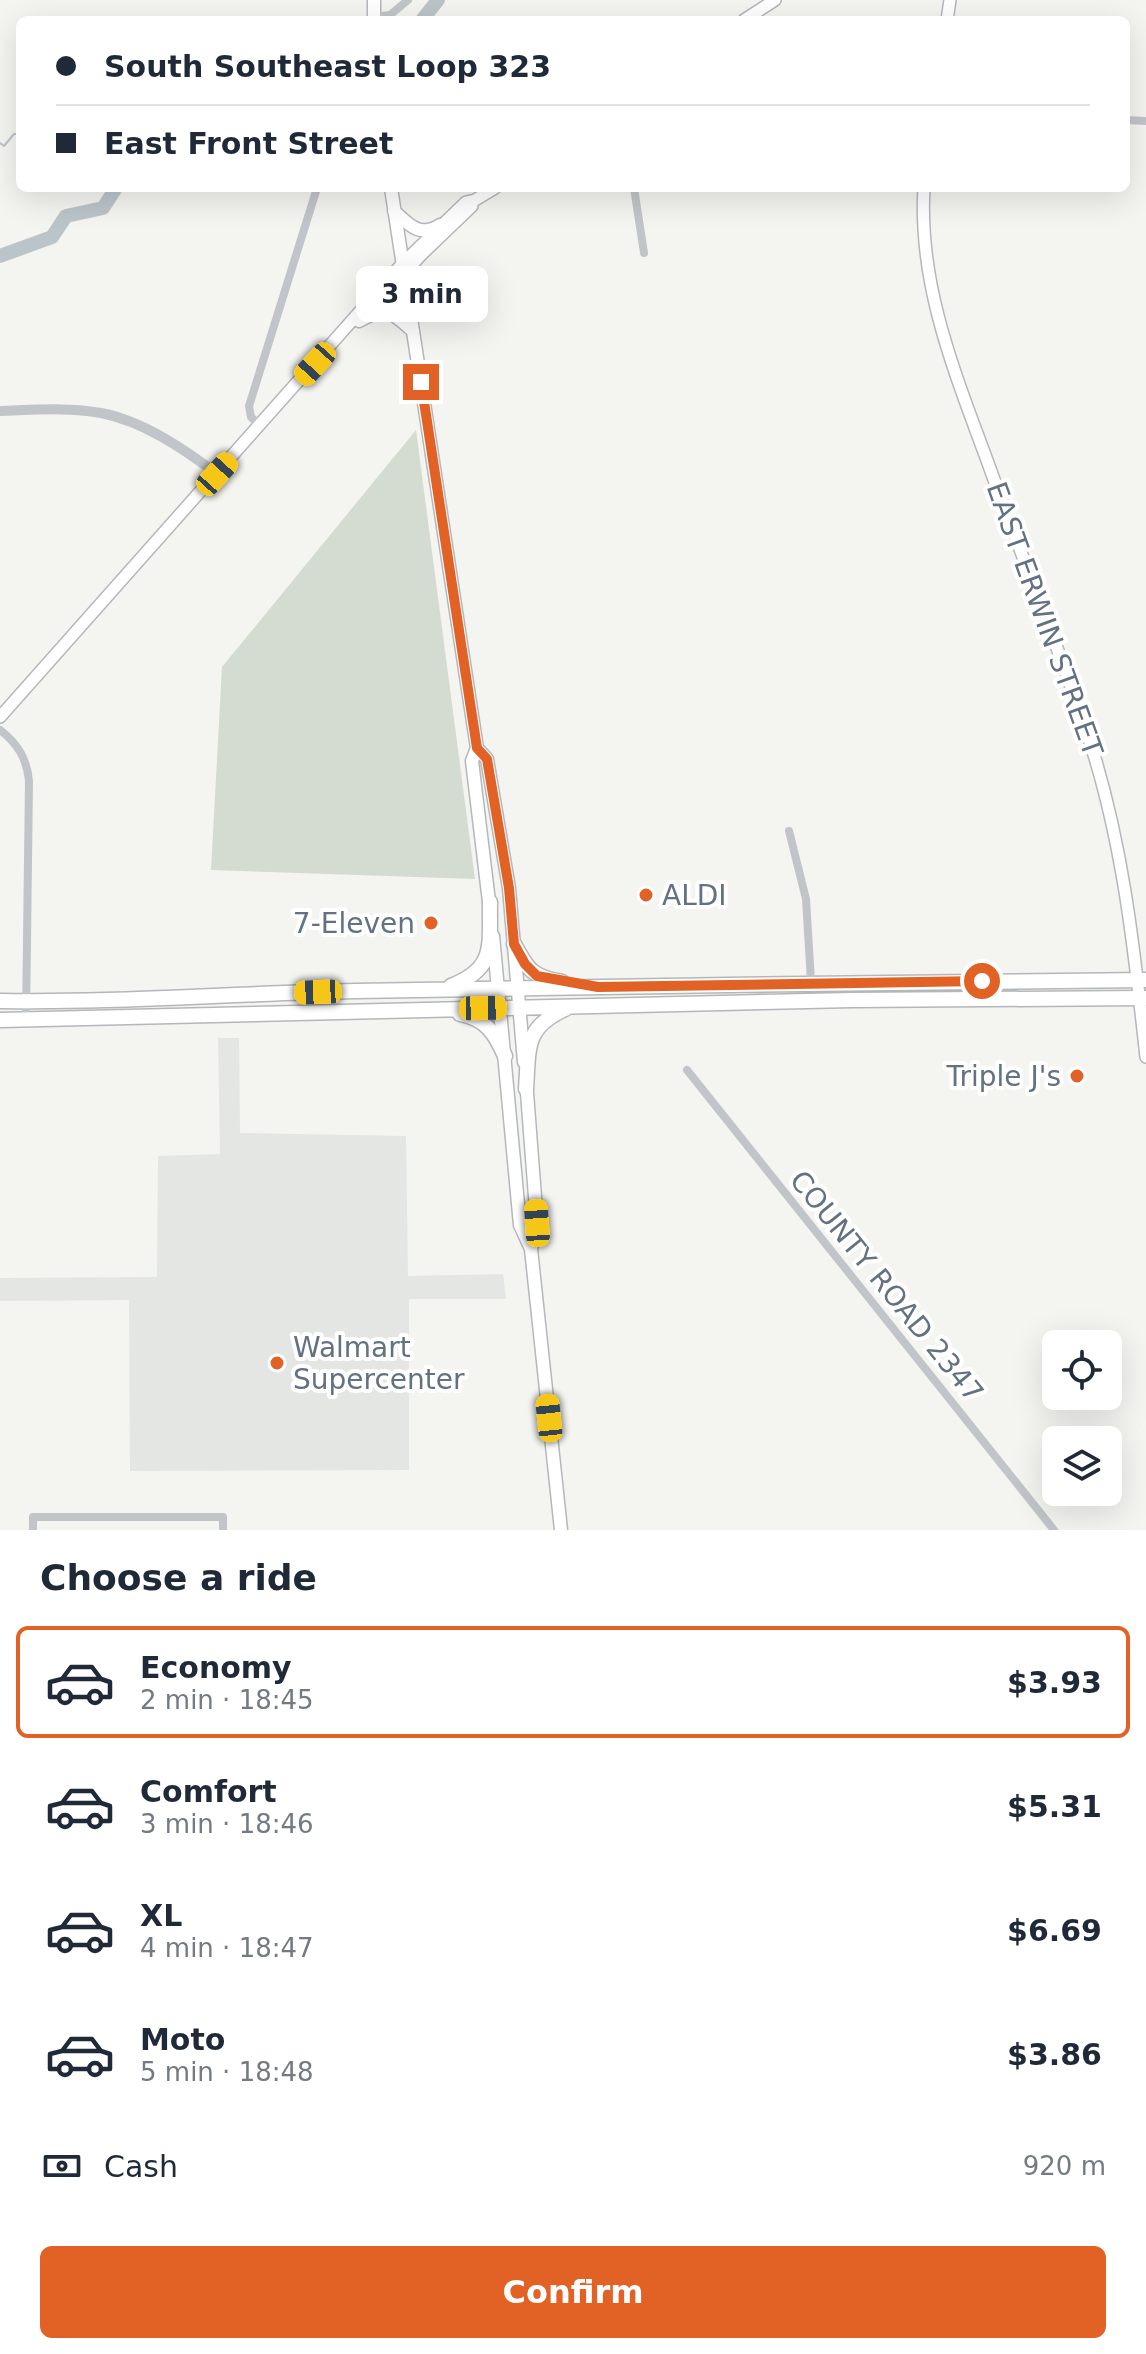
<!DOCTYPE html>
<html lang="en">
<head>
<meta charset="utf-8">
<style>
	body { margin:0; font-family:"DejaVu Sans",sans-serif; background:#f6f6f7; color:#1f2937; height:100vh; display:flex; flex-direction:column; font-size:30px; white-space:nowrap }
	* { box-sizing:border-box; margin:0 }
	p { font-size:26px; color:#747a83 }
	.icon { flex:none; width:44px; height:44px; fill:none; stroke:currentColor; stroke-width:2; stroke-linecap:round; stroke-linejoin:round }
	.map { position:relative; height:1530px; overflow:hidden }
	.sheet { display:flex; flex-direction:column; background:#fff; flex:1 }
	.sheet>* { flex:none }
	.banner { position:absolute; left:16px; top:16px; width:1114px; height:176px; border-radius:12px; box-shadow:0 8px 32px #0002; display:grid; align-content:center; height:176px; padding:0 40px; background:#fff }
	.fabs { position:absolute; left:1042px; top:1330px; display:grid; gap:16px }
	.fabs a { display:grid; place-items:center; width:80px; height:80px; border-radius:12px; background:#fff; box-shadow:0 8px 32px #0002; font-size:40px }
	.end { position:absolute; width:36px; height:36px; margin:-18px; border:10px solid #e16224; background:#fff; box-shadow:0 0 0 4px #fff }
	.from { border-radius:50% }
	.bubble { position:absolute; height:56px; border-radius:12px; background:#fff; box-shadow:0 8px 32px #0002; font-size:26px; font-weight:700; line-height:56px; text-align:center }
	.car { position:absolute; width:24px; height:48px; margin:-24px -12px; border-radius:10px; box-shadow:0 0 6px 2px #0007; background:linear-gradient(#f5c518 24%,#345 0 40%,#f5c518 0 76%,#345 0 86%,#f5c518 0) }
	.banner b { display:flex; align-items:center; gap:28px; height:76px; font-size:30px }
	.banner b+b { border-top:2px solid #e0e1e3 }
	.banner i { width:20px; height:20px; background:#1f2937 }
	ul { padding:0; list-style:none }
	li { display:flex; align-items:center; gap:24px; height:112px; margin:0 16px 12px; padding:0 24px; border:4px solid transparent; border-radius:12px }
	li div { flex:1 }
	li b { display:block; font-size:30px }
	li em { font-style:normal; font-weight:700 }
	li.current { border-color:#e16224 }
	li>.icon { width:72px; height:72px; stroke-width:1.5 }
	h2 { padding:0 40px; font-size:36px; line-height:96px }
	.pay { display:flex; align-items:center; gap:20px; height:88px; padding:0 40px; font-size:30px }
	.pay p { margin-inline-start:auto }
	.cta { display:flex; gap:16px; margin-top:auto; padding:16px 40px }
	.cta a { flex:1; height:92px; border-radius:12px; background:#e16224; color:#fff; font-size:32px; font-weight:700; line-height:92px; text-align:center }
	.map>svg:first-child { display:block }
	.built { fill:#e4e6e4 }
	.green { fill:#d4dbd1 }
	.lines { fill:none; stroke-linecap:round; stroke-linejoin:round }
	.stream { stroke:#bac4c9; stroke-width:2 }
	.river { stroke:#bac4c9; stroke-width:14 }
	.secondary-casing { stroke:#b4b8bc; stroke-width:14 }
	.primary-casing { stroke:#b4b8bc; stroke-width:15 }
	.trunk-casing { stroke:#b4b7ba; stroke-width:17 }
	.minor { stroke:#c1c4c8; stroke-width:8 }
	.tertiary { stroke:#c1c4c8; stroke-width:10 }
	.secondary { stroke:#fff; stroke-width:11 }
	.primary { stroke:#fff; stroke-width:12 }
	.trunk { stroke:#fff; stroke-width:14 }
	.route { stroke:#e16224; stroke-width:10 }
	.poi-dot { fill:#e16224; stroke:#fff; stroke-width:3 }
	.labels { text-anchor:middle; stroke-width:8; stroke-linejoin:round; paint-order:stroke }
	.street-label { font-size:28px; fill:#637181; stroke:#fff }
	.poi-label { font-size:28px; fill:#637181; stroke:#fff; text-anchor:start }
</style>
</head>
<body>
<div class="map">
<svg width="1146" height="1530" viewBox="0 0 1146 1530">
	<rect width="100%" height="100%" fill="#f4f4f0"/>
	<path class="built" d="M218,1038H239L240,1133L406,1136L408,1276L503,1274L506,1299H409V1470L130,1471L129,1300L0,1301V1278L157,1277L158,1156L220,1154Z"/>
	<path class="green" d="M416,430L475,879L211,870L222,667Z"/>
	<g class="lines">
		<path class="stream" d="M0,143L4,146L14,134H20"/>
		<path class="river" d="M422,20L438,0
			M0,256L52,237L66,216L103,208L116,188"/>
		<defs>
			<path id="secondary" d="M744,20L775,0
				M947,20L950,0
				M924,188C918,285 955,373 988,463C1020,552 1056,640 1086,730C1122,835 1134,947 1146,1057
				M366,314L422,254L472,206
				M0,717L403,263L466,202L475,200L495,188"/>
			<path id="primary" d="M374,20V0
				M391,188L477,748L472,761L490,910
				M394,211C409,225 420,238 440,225
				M359,321C387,305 390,311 413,331
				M477,748L487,759L509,888L524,1062
				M493,936L520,1225L531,1249
				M526,1080L537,1223L531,1249L561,1530"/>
			<path id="trunk" d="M514,944C528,970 532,977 562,982
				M451,986C497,968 489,945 490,902
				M0,1001C119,1003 237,993 356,991C619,986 883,983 1146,980
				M460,1014C486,1019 495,1033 505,1056
				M0,1020L852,1000L1146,998
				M526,1089C529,1047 524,1027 567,1008"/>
		</defs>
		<use href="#secondary" class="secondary-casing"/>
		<use href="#primary" class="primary-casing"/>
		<use href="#trunk" class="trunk-casing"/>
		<path class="minor" d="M374,17L390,15L408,0
			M1126,120L1146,121
			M634,188L644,253
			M260,426L251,417L249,406L317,188
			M0,730C18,744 27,759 29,781L26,1020
			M789,831L806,899L811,982
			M687,1070L1054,1530
			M33,1530V1517H223V1530"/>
		<path class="tertiary" d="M0,411C33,410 68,407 101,413C143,421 184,449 217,474"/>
		<use href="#secondary" class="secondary"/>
		<use href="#primary" class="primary"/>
		<use href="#trunk" class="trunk"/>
	</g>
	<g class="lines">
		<path class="route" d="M421,382L477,748L487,759L509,888L514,944L525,964L537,976L598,987L982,981"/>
	</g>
	<g class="poi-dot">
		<circle cx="646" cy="895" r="8"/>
		<circle cx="431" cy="923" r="8"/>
		<circle cx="1077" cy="1076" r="8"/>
		<circle cx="277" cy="1363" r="8"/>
	</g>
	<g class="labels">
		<g class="street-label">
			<text transform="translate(1045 619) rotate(70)" y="10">EAST ERWIN STREET</text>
			<text transform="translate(887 1286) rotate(51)" y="10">COUNTY ROAD 2347</text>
		</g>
		<g class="poi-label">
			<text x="662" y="905">ALDI</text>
			<text x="415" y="933" text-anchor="end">7-Eleven</text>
			<text x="1061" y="1086" text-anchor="end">Triple J's</text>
			<text x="293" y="1357">Walmart<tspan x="293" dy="32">Supercenter</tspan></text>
		</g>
	</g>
</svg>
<div class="fabs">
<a><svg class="icon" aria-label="locate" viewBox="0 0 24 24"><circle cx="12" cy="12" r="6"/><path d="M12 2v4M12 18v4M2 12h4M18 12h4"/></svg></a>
<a><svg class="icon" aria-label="layers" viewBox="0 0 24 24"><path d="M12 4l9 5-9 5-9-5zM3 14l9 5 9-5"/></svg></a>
</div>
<i class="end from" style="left:982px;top:981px"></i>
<i class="end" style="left:421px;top:382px"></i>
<div class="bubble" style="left:356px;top:266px;width:132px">3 min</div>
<i class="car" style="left:315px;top:364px;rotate:222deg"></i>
<i class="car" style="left:217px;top:474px;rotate:42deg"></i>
<i class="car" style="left:318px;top:992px;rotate:268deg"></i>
<i class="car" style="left:483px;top:1008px;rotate:89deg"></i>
<i class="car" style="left:537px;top:1223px;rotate:356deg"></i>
<i class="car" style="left:549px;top:1418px;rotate:354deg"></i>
<div class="banner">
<b><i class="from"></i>South Southeast Loop 323</b>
<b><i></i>East Front Street</b>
</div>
</div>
<section class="sheet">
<h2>Choose a ride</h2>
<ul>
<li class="current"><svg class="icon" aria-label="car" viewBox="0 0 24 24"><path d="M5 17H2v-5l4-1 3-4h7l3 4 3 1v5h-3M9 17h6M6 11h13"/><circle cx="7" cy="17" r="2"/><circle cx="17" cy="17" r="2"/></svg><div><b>Economy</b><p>2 min · 18:45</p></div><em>$3.93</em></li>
<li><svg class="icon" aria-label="car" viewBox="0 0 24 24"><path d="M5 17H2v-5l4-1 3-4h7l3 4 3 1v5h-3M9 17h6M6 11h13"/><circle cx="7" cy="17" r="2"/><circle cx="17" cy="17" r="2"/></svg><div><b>Comfort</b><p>3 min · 18:46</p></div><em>$5.31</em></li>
<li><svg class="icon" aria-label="car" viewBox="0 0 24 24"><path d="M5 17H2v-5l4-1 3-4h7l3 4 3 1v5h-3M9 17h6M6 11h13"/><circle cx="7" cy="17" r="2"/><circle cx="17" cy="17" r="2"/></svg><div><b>XL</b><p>4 min · 18:47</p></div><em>$6.69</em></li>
<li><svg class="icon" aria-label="car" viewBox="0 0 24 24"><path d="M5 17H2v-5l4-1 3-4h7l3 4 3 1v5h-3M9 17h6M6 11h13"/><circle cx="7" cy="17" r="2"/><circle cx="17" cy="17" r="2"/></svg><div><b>Moto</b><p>5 min · 18:48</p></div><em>$3.86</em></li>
</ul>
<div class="pay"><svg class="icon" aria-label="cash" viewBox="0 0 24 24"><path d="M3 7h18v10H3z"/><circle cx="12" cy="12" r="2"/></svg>Cash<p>920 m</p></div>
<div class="cta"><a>Confirm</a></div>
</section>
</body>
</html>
